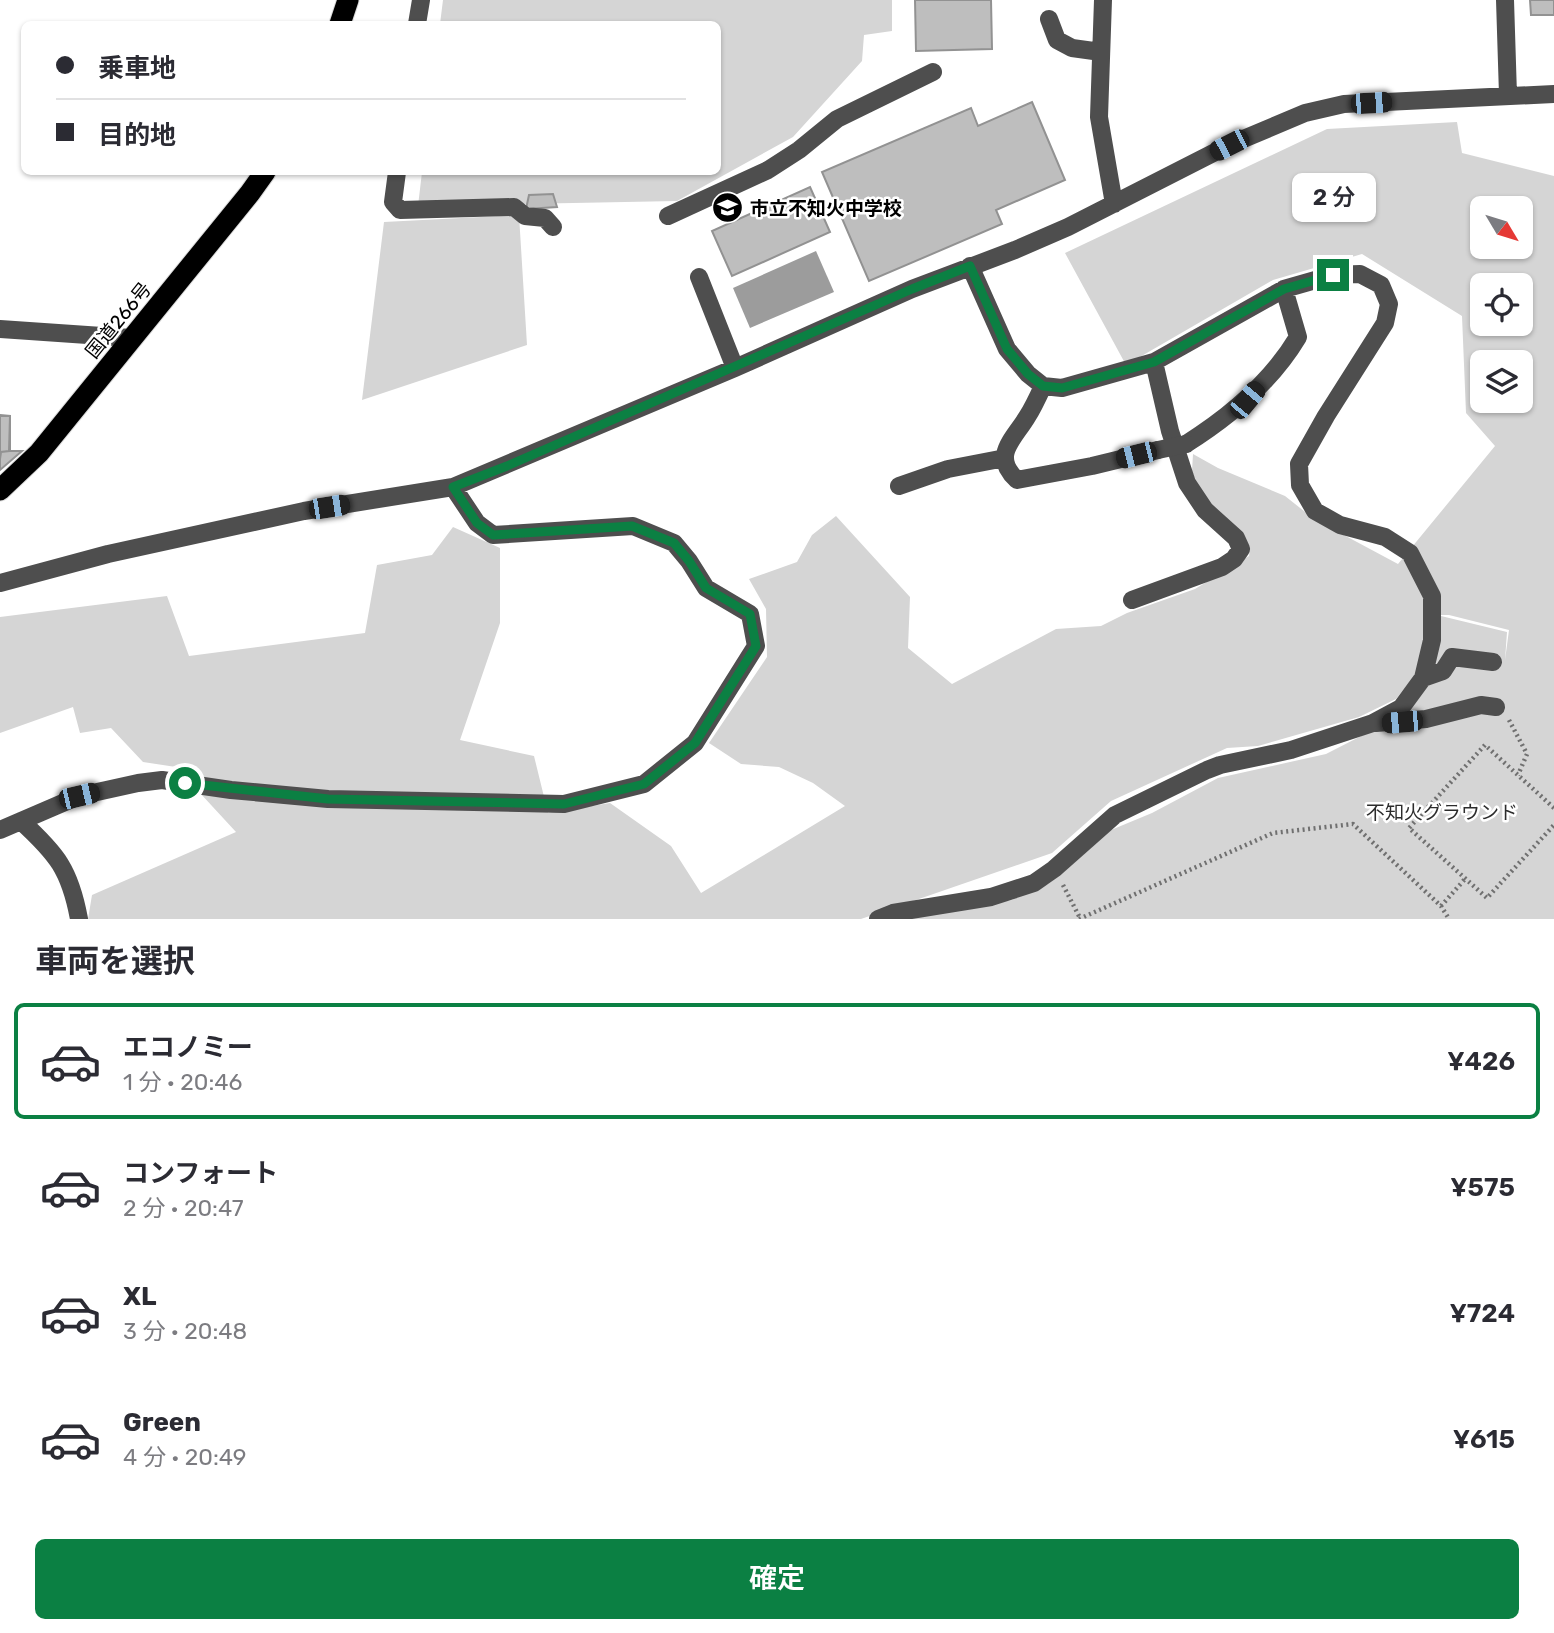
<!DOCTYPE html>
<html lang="ja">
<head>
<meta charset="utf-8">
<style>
	body { margin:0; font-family:Rubik,"Noto Sans JP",sans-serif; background:#f7f7f7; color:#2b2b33; height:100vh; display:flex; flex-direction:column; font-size:26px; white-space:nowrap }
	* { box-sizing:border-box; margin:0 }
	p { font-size:23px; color:#7c7c81 }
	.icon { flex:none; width:38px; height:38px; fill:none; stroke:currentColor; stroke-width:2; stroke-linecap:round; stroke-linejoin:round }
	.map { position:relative; height:919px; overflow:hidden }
	.drawer { display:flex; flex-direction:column; background:#fff; flex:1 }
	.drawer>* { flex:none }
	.guide { position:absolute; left:21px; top:21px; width:700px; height:154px; border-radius:10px; box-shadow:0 2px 5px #0004; display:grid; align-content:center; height:154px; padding:0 35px; background:#fff }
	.needle { width:46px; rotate:128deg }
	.buttons { position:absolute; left:1470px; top:196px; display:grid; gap:14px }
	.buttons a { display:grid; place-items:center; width:63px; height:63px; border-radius:10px; background:#fff; box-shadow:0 2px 5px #0004; font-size:35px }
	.end { position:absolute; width:32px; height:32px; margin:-16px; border:9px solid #0b8043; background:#fff; box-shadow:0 0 0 4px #fff }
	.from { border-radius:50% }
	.bubble { position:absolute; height:49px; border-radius:10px; background:#fff; box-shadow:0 2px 5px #0004; font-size:23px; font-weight:600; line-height:49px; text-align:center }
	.car { position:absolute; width:21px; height:42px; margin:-21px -10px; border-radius:9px; box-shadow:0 0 5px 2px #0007; background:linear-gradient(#222 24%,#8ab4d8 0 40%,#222 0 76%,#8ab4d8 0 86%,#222 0) }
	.guide b { display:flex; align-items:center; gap:24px; height:66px; font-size:26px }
	.guide b+b { border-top:2px solid #e1e1e2 }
	.guide i { width:18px; height:18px; background:#2b2b33 }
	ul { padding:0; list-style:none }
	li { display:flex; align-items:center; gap:21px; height:116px; margin:0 14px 10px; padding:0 21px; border:4px solid transparent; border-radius:10px }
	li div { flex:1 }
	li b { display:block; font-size:26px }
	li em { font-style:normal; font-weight:600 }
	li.active { border-color:#0b8043 }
	li>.icon { width:63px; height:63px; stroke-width:1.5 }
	h2 { padding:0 35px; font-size:32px; line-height:84px }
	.button { display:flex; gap:14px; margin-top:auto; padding:14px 35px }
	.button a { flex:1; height:80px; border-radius:10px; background:#0b8043; color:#fff; font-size:28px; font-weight:600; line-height:80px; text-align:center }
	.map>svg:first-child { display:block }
	.green { fill:#d5d5d5; fill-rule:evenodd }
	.water { fill:#9c9c9c }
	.building { fill:#bebebe; stroke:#929292; stroke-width:2 }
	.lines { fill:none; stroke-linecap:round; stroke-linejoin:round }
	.highway-casing { stroke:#dbdbdb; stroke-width:23 }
	.path { stroke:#707070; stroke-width:4.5; stroke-dasharray:2 3.5; stroke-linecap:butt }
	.minor { stroke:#4e4e4e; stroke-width:18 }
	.highway { stroke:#000; stroke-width:21 }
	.minor-bridge { stroke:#4e4e4e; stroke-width:18 }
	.route { stroke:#0b8043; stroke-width:9 }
	.labels { text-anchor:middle; stroke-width:5; stroke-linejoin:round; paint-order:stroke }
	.poi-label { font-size:19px; font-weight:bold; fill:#000; stroke:#fff; text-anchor:start }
	.street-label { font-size:19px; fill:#000; stroke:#fff }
	.park-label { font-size:19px; fill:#2c2c2c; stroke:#fff }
</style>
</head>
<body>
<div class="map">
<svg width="1554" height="919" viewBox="0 0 1554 919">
	<rect width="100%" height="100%" fill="#fff"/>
	<path class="green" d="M443,0H892V31L864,35L862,61L793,137L677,201L418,206L422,172H718V24H440Z
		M1457,122L1462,153L1554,176V919H899L1012,900L1048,884L1064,872L1111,830L1152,813L1218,778L1326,754L1369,732L1427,681L1441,616L1507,632L1505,660L1509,630L1449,615H1428L1417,673L1396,699L1359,717L1258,746L1227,748L1111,801L1052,853L861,919H88L92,895L236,832L176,767L143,762L111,728L80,733L73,707L0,733V617L167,596L189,656L365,633L377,565L432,555L453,527L500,548V623L460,740L534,756L548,813L610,803L671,846L701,893L845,806L813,783L779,767L741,764L709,743L767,657L766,609L749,579L797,562L812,535L836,516L910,597L908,648L952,684L1056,629L1101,626L1127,613L1195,589L1249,556L1250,547L1201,496L1192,471L1193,454L1218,468L1285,496L1314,519L1398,564L1495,446L1466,413L1462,316L1362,254L1273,280L1126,365L1065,253L1327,129ZM1482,208H1521V247H1482ZM1482,285H1521V324H1482ZM1482,362H1521V401H1482Z
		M519,215L527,345L362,400L384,222Z"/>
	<path class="water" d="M816,251L834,292L750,328L733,288Z"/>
	<path class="building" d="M915,0H991L992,49L916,51Z
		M1530,0H1554V15H1531Z
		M1032,102L1065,180L996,210L1002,224L869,281L822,172L971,108L978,126Z
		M810,187L830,232L732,276L712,231Z
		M553,194L557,207L526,209L529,195Z
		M0,415L10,416V451H22L0,470Z
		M0,416H10L9,451L1,452L0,459Z"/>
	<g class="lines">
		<defs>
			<path id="highway" d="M340,24L348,0
				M0,490L39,453L250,193L265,172"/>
		</defs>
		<use href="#highway" class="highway-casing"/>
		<path class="path" d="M1509,720L1527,754L1518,775
			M1554,808L1485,745L1409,828L1487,898L1554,825
			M1063,885L1080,918
			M1441,906L1465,879
			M1079,919L1273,833L1353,824L1441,906L1449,919"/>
		<path class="minor" d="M1103,0L1099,117L1114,204
			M1505,0L1508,95
			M1049,19L1057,40L1072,48L1101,52
			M417,24L421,0
			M397,172L393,202L400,210L514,207L525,216L545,218L553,227
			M668,216L768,170L799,150L837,119L933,72
			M699,277L735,368
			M0,329L131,338
			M1043,386C1038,397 1033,408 1027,417C1013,440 991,456 1017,480L1092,466L1158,450
			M1186,444C1229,417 1271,382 1298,337L1284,289
			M899,486L948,469L1005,458
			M0,583L108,554L304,511L453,487L735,368L912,289L1015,250L1068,227L1229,145L1305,113L1344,104L1554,94
			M1132,600L1222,567L1234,559L1241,549L1236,538L1205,510L1187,483L1170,431L1154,362
			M1423,678L1443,671L1452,657L1493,662
			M1376,723L1426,719L1481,705L1496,707
			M21,821C57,854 70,870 79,919
			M0,830L79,796L138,783L162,780L231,790L328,799L564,804L644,784L695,743L756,646L750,614L706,588L689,561L674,543L633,526L493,535L477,523L453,487
			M878,919L893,913L991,897L1034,883L1054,869L1115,815L1207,770L1220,765L1291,750L1373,723L1401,708L1423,678L1432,640V596L1410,553L1385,537L1340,525L1315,511L1300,485L1299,464L1326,416L1385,323L1389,304L1381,285L1360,274L1333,275L1284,289L1154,362L1062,388L1043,386L1028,374L1007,349L970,266"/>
		<use href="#highway" class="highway"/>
		<path class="minor-bridge" d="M1158,450L1186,444"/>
	</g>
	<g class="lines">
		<path class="route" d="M185,783L328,799L564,804L644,784L695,743L756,646L750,614L706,588L689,561L674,543L632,526L493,535L477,523L453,487L507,466L912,289L970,266L1007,349L1028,374L1043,386L1062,388L1154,362L1284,289L1333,275"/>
	</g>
	<defs>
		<symbol id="school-disc" viewBox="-11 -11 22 22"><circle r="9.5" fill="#000" stroke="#fff"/><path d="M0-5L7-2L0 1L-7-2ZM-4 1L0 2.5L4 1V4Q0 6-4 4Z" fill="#fff"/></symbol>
	</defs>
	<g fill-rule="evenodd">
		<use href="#school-disc" x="710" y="190" width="35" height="35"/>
	</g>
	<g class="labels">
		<g class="poi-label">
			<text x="750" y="215">市立不知火中学校</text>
		</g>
		<g class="street-label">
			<text transform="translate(118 320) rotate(-51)" y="7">国道266号</text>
		</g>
		<g class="park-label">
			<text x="1442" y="819">不知火グラウンド</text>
		</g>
	</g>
</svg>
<div class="buttons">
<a><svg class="needle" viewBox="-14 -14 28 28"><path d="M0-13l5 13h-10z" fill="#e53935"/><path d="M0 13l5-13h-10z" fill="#7c7c81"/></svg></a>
<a><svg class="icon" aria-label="locate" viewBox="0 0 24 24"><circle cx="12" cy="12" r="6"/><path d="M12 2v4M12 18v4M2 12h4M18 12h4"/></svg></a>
<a><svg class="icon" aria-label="layers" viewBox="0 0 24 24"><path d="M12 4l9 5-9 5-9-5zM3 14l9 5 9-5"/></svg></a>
</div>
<i class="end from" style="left:185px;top:783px"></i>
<i class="end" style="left:1333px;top:275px"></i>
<div class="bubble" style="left:1292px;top:173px;width:84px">2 分</div>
<i class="car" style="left:1371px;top:103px;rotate:87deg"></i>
<i class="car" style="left:1229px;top:145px;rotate:243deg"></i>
<i class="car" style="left:1247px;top:400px;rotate:40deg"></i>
<i class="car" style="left:1136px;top:455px;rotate:256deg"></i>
<i class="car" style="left:329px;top:507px;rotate:81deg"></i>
<i class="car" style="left:1402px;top:722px;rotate:265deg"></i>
<i class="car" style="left:79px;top:796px;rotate:77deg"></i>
<div class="guide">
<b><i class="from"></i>乗車地</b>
<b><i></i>目的地</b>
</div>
</div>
<section class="drawer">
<h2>車両を選択</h2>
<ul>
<li class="active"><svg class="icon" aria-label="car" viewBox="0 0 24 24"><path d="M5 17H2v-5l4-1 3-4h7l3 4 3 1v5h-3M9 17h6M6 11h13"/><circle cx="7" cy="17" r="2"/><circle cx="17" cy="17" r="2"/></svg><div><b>エコノミー</b><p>1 分 · 20:46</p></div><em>¥426</em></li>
<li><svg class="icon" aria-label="car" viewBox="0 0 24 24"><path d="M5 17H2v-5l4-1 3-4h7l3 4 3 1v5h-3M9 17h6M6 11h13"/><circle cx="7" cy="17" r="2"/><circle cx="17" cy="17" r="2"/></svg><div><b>コンフォート</b><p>2 分 · 20:47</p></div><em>¥575</em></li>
<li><svg class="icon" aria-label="car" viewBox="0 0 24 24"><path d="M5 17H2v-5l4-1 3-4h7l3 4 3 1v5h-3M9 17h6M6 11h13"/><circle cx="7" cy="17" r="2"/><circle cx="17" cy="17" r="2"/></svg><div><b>XL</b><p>3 分 · 20:48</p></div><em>¥724</em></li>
<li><svg class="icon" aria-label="car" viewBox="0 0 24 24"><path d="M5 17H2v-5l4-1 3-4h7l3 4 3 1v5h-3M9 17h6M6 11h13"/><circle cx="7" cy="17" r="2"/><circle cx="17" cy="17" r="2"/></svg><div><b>Green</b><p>4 分 · 20:49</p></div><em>¥615</em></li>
</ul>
<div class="button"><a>確定</a></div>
</section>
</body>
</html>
